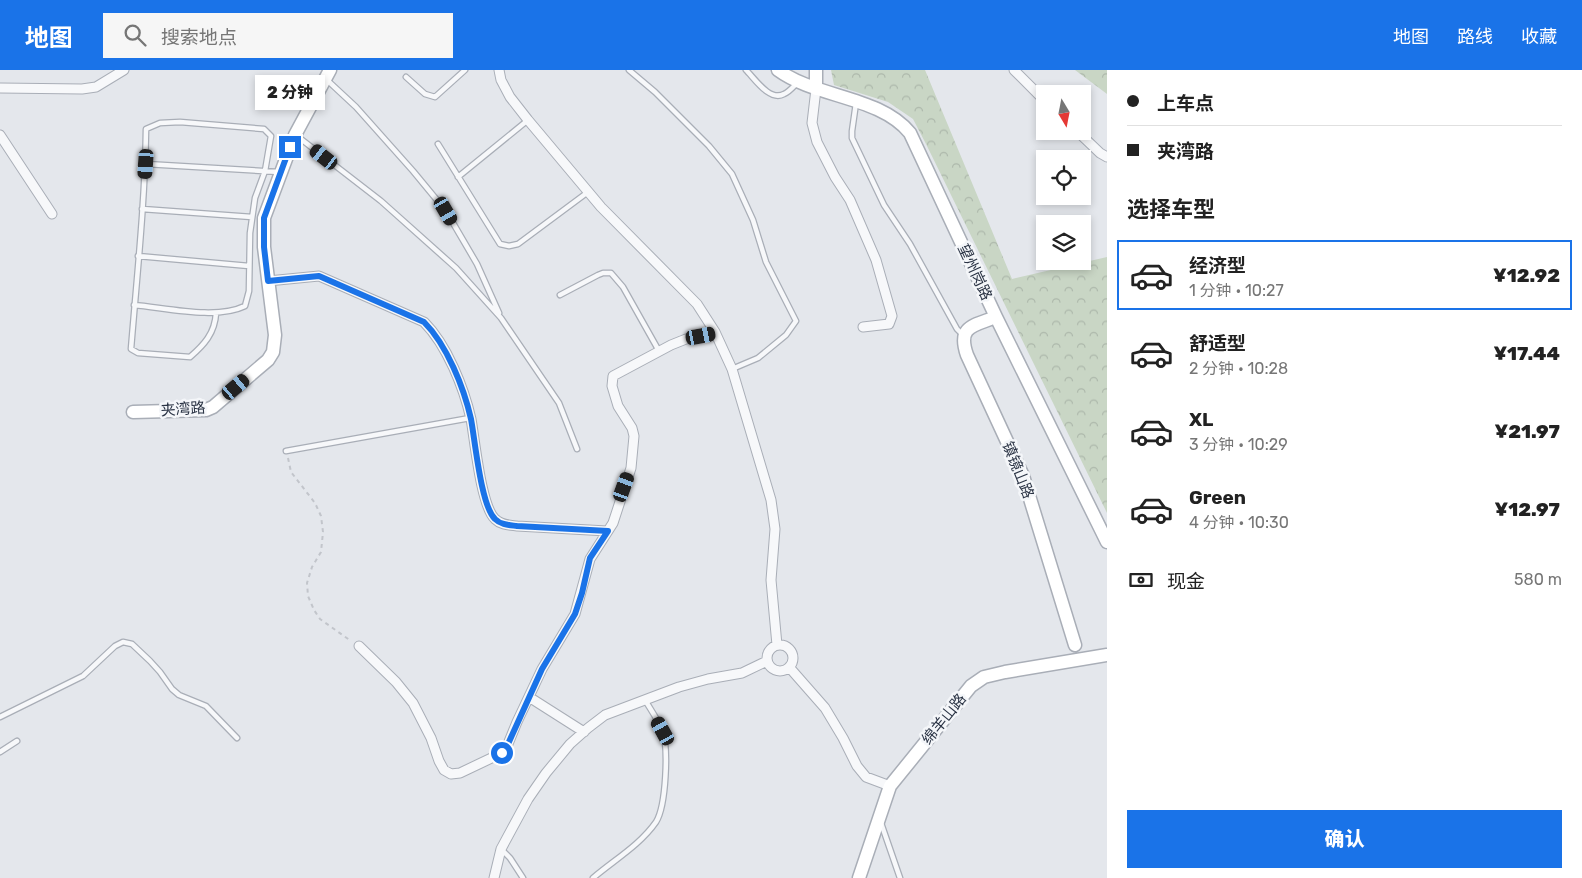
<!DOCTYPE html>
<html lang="zh">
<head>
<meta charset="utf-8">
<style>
	body { margin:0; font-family:Rubik,"Noto Sans SC",sans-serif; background:#f6f6f6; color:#222; height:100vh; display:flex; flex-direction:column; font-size:19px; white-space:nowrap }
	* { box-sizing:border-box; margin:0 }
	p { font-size:16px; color:#767676 }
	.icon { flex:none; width:28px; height:28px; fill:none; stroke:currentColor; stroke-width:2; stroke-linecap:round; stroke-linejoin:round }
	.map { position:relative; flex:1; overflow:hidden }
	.panel { display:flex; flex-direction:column; background:#fff; width:475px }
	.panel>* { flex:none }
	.banner { display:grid; align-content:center; height:110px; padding:0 20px; background:#fff }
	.needle { width:32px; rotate:170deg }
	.controls { position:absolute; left:1036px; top:15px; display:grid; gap:10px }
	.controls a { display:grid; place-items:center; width:55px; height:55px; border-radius:0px; background:#fff; box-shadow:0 2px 8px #0003; font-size:25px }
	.end { position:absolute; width:22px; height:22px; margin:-11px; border:6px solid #1a73e8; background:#fff; box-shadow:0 0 0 2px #fff }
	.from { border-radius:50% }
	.bubble { position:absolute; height:35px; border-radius:0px; background:#fff; box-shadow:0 2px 8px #0003; font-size:16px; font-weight:800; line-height:35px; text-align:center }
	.car { position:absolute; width:15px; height:30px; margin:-15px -8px; border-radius:6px; box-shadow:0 0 4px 1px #0007; background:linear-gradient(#222 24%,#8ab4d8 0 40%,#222 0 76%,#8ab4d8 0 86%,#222 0) }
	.banner b { display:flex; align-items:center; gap:18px; height:48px; font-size:19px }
	.banner b+b { border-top:1px solid #e0e0e0 }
	.banner i { width:12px; height:12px; background:#222 }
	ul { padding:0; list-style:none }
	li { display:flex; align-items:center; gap:15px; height:70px; margin:0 10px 8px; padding:0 10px; border:2px solid transparent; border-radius:0px }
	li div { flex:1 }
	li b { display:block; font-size:19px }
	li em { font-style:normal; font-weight:800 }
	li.selected { border-color:#1a73e8 }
	li>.icon { width:45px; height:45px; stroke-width:1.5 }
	h2 { padding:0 20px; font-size:22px; line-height:60px }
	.pay { display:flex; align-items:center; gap:12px; height:55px; padding:0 20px; font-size:19px }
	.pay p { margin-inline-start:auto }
	.cta { display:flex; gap:10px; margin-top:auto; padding:10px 20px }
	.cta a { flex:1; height:58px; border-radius:0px; background:#1a73e8; color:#fff; font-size:20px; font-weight:800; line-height:58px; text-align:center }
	header { display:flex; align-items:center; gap:30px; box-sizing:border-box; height:70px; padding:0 25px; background:#1a73e8; color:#fff }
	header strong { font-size:24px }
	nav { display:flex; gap:28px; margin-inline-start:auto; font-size:18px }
	.search { width:350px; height:45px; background:#f6f6f6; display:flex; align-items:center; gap:12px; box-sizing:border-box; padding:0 18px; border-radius:0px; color:#767676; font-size:19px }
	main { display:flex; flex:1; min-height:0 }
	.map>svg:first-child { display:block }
	.forest { fill:url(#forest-crowns) }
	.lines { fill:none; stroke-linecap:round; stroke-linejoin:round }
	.lane-casing { stroke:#a9aeb7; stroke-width:7 }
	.street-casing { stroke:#a9aeb7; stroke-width:11 }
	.secondary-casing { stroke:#a9aeb7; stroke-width:15 }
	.path { stroke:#c2c5cb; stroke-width:2; stroke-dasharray:4 4; stroke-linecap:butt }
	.lane { stroke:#f7f8fa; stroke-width:4.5 }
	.street { stroke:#f7f8fa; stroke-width:9 }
	.secondary { stroke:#fff; stroke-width:12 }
	.route { stroke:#1a73e8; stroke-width:6 }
	.labels { text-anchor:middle; stroke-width:5; stroke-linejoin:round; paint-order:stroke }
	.street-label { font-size:15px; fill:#2b3445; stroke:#f4f6f9 }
</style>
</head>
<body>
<header>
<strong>地图</strong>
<div class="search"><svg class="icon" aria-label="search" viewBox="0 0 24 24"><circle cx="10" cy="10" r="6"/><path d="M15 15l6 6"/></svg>搜索地点</div>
<nav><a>地图</a><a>路线</a><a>收藏</a></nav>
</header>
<main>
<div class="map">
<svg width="1107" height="808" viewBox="0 0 1107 808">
	<defs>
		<pattern id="forest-crowns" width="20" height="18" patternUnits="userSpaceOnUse" patternTransform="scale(1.25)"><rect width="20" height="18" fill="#c9d6c5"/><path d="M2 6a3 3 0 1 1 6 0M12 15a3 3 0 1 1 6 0" fill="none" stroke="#adb8ab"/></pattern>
	</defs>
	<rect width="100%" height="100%" fill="#e4e7ec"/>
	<path class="forest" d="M831,0H925L1012,209L1107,187V443L926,74L913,49L888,32L834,15Z
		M1075,0H1107V24Z"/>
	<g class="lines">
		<defs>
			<path id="lane" d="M629,0L655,22L709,76L732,104L753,150L766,192L796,251L786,265L758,288L732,299
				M746,0C755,9 770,32 784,24C789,22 793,17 797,13
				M406,7L425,24L435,27L465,0
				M327,10L356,37L413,101L446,141L477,194L499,243
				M856,33L852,61V68L884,135L910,174L957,259L963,265
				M297,66L381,131L456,198L501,248L559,333L577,379
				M438,74L500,174L509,176L518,174L588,122
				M146,94L279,102
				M458,107L528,50
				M142,139L252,147
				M138,186L249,196
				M560,225L598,205L603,203H611L623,217L659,281
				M134,235C167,238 216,250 245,236L249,221L250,163L255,128L265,101L271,66L264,59L180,52L160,53L146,59C145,132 137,206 131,279L138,283L190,287C204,275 215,263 216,243
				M286,381L470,348
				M0,647L83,606L115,576L123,572L132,574L150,591L160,602L172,619L179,625L206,636L237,668
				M0,682L17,671
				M881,753L900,808
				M501,779L510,788L523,808
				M593,808C614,790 640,775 656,752C666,736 669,677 662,660C658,650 651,640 645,630"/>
			<path id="street" d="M499,0L501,10L510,27L528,50L601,137L697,234L715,262L732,299L771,430L775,459L771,510L777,575
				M1014,0L1045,31
				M0,18L82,19L96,17L124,0
				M816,19L812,53L817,72L835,107L850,130L876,190L892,246L889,254L863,257
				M1077,61L1100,83L1107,87
				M0,65L52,144
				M268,211L319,206L424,252C447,275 464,318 471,349C475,371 481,436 495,449C501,455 509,455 517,456L607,461
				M767 588a13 13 0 1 1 26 0a13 13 0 1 1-26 0Z
				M359,576L396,612L413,633L431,668L439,691L444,700L451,704L460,703L502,683L508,674L517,652L542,599L575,544L590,489L613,453L631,398L634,366L632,358L618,336L612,316L613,306L671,275L686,269L715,262
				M789,597L825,638L843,668L857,696L866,707L890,716
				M529,627L584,662
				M494,808L501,779L528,729L546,703L570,674L588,658L605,645L679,617L708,609L742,603L767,591"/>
			<path id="secondary" d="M778,0C816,28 880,26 910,63L996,247L1107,472
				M816,19V0
				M996,247C973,256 957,256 967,285L1023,406L1075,575
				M133,342L206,340L213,337L268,290L273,282L275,265L264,177V148L295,65L330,0
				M859,808L890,716L971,616L984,607L1005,602L1107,585"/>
		</defs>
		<use href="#lane" class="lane-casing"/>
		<use href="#street" class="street-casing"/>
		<use href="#secondary" class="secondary-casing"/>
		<path class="path" d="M288,388L291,402L315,433L321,446L323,462L321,482L312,497L307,513L308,526L314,540L320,549L351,571"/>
		<use href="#lane" class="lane"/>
		<use href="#street" class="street"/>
		<use href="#secondary" class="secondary"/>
	</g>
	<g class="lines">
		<path class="route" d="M290,77L264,148V177L268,211L319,206L424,252C447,275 464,318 471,349C475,370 481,436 495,449C501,455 509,455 517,456L608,461L590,488L582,523L575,544L542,599L508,674L502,683"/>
	</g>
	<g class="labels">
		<g class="street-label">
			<text transform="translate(975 202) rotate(65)" y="5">望州岗路</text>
			<text transform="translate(183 339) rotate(-4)" y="5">夹湾路</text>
			<text transform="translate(1018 400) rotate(68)" y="5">镇镜山路</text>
			<text transform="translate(944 649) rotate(-51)" y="5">绵羊山路</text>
		</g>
	</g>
</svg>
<div class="controls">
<a><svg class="needle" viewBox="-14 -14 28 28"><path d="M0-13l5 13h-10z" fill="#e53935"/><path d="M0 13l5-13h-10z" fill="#767676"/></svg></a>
<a><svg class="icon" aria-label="locate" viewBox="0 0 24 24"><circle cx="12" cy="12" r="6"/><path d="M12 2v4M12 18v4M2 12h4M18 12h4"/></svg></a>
<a><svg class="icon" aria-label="layers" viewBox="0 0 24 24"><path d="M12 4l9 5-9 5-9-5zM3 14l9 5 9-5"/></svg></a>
</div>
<i class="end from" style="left:502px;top:683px"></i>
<i class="end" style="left:290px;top:77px"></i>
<div class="bubble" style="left:255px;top:5px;width:70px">2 分钟</div>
<i class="car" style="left:324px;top:87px;rotate:308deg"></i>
<i class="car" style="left:146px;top:94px;rotate:184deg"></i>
<i class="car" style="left:446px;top:141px;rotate:150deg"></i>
<i class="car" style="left:701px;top:266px;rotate:79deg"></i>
<i class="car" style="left:236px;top:317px;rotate:50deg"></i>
<i class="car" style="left:624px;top:417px;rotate:20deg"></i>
<i class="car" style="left:663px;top:661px;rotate:331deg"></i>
</div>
<section class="panel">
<div class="banner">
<b><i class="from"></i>上车点</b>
<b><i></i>夹湾路</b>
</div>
<h2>选择车型</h2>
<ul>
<li class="selected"><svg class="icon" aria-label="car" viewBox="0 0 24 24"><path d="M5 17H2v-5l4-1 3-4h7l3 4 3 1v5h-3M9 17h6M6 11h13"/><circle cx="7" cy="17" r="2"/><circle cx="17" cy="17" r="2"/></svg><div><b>经济型</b><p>1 分钟 · 10:27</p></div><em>¥12.92</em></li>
<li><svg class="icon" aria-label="car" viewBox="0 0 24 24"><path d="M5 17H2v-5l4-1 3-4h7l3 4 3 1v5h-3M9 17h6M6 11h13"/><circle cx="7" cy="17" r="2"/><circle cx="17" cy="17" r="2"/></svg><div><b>舒适型</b><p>2 分钟 · 10:28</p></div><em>¥17.44</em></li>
<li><svg class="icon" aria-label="car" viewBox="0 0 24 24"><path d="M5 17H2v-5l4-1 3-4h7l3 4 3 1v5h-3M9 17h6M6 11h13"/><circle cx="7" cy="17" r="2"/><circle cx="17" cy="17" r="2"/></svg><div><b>XL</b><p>3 分钟 · 10:29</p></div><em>¥21.97</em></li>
<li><svg class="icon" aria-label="car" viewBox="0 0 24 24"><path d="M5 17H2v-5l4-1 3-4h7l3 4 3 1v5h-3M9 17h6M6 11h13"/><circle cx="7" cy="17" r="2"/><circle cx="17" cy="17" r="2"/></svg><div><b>Green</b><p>4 分钟 · 10:30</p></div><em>¥12.97</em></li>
</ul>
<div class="pay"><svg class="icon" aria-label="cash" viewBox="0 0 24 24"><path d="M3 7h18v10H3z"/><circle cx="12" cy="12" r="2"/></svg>现金<p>580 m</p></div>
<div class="cta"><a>确认</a></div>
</section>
</main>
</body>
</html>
